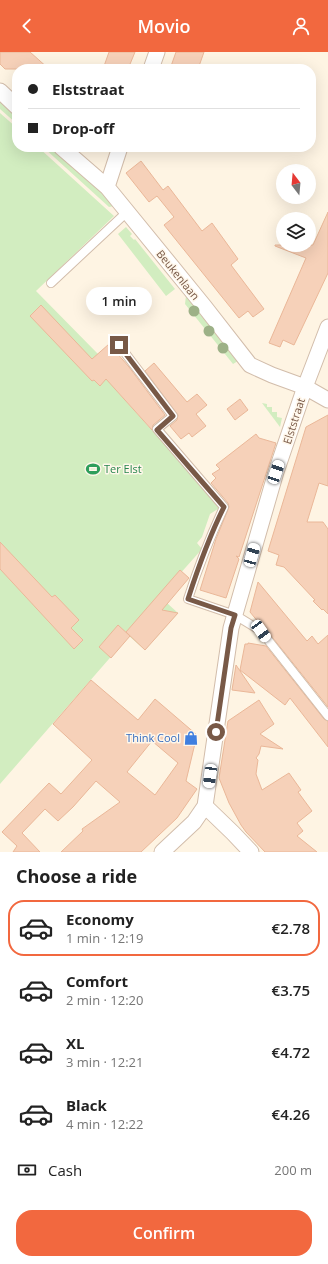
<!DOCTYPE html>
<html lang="en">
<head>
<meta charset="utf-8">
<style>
	body { margin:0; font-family:"Open Sans",sans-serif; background:#f2f2f2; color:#222; height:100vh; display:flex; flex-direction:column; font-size:15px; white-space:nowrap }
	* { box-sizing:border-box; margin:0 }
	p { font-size:13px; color:#767676 }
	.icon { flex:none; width:22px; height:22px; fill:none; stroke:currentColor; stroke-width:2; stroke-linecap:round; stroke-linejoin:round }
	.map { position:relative; height:800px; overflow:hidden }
	.sheet { display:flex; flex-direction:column; background:#fff; flex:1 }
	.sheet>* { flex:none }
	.banner { position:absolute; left:12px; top:12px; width:304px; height:88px; border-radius:16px; box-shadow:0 4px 16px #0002; display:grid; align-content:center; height:88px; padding:0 16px; background:#fff }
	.needle { width:26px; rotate:344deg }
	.fabs { position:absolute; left:276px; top:112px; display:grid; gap:8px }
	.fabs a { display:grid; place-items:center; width:40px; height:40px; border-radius:50%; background:#fff; box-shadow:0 4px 16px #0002; font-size:20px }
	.end { position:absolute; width:18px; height:18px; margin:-9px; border:5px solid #785947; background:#fff; box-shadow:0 0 0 2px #fff }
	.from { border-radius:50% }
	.bubble { position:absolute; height:28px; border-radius:14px; background:#fff; box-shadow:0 4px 16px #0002; font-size:13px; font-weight:600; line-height:28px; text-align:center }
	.car { position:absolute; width:12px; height:24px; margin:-12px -6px; border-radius:5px; box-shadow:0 0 3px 1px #0007; background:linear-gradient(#fff 24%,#345 0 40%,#fff 0 76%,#345 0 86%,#fff 0) }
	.banner b { display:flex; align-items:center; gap:14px; height:38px; font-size:15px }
	.banner b+b { border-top:1px solid #e0e0e0 }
	.banner i { width:10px; height:10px; background:#222 }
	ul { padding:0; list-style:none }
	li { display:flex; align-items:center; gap:12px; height:56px; margin:0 8px 6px; padding:0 8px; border:2px solid transparent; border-radius:16px }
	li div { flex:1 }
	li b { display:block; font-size:15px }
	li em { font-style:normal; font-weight:600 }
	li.selected { border-color:#f2683f }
	li>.icon { width:36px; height:36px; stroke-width:1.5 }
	h2 { padding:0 16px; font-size:18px; line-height:48px }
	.pay { display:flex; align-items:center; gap:10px; height:44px; padding:0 16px; font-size:15px }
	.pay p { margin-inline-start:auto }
	.primary-button { display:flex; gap:8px; margin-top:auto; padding:8px 16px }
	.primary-button a { flex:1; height:46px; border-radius:16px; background:#f2683f; color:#fff; font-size:16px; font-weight:600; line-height:46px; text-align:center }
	header { display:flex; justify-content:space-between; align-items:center; height:52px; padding:0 16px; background:#f2683f; color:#fff; font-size:18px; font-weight:600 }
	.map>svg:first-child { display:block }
	.green { fill:#d2edc0 }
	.building { fill:#f6d1b9; stroke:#eab798; fill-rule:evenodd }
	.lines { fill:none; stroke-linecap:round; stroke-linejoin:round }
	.service-casing { stroke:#d2bdab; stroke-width:10 }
	.minor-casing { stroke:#d2bdab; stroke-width:17 }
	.service { stroke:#fff; stroke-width:8 }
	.minor { stroke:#fff; stroke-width:15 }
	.tree { fill:#9db187 }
	.route { stroke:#785947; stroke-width:5 }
	.labels { text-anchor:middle; stroke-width:3; stroke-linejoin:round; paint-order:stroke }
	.street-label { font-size:11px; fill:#785947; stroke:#fff7eb }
	.leisure-label { font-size:11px; fill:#27864d; stroke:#fff7eb; text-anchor:start }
	.shop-label { font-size:11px; fill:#366cbe; stroke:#fff7eb; text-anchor:end }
</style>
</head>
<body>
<header><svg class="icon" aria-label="back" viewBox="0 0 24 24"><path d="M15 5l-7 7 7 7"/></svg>Movio<svg class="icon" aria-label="person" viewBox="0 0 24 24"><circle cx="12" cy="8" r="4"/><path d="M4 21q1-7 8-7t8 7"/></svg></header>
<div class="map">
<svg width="328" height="800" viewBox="0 0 328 800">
	<rect width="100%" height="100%" fill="#fef4e3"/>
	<path class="green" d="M0,47L17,63V72L0,57Z
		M0,61L17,76V95H38L114,164L36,239L98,302L122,329L115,337L221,455L210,462L202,485L197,491L202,497L170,533L167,551L178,561L145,598L129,584L0,732Z
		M43,95H53L105,142L114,154L109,155Z
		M126,175L132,182L130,184L134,188L135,187L175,237L166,244L118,182Z
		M186,244L238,309L233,312L185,252Z
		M262,351L267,352V355H272V360H277V365L282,366L280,375Z"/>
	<path class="building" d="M0,0H30L49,17H5L0,12Z
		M109,0H135L128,17H103Z
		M176,0H204L198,17H170Z
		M141,109L163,138L168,134L202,179L212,171L238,207L231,213L264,257L253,265L248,259L239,266L164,173L174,165L157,144L149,150L126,121Z
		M328,160V221L294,293L283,288L280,295L269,291L306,206L275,194V193H313Z
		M41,253L92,307L109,292L129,315L165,363L153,373L152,378L106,327L100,334L94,328L92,329L30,264Z
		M154,311L187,350L197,342L207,353L196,362L206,374L192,385L189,381L181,387L170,374L177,368L178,363L145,319Z
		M240,347L248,358L235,368L227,357Z
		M328,363V434L319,431L307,470H323L328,477V562L323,557L322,558L313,549L315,548L284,515L276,513L279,503L268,499L306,375Z
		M256,382L259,386L276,391L239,505L236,504L239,507L226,546L200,538L216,487L229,455L228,451L211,431L216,426L212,422L220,417L216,413Z
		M0,490L52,545L55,543L79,568L71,576L83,588L74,597L0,517Z
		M180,518L189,526L162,558L178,561L145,598L126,580Z
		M258,530L307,589L312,584L318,592L328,583V655L265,576L259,571L250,560Z
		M118,573L130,584L111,606L99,595Z
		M248,591L266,594L324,667L328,669V695L290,646L285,653L240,618L245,592H248Z
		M236,613L255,641L232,638Z
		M91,628L138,668L155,647L197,683L186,729L197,737L177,766L141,800H61L83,779L82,777L120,750L96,729L73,755L58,769L45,757L22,781L40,800H13L17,794L2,780L49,731L61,742L92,708L53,672ZM152,689L178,711L155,743L127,720Z
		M259,648L274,672L260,682L283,697L261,694L259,702L256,706L258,708L256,722L262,738L289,721L301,738L298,740L312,759L297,771L303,779L297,784L317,800H265L246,780L241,773L229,751L219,726L228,669Z"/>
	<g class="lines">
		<defs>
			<path id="service" d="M51,231L127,160
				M119,293L173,364L157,377L224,455C210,485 198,516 188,547L235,563L261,579L328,664"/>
			<path id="minor" d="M151,17L157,0
				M0,39L17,55
				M61,95L107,135L204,254L250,313L272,323L305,335L328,348
				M107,135L120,95
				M205,754L233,781L251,800
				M162,800L194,770L205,754L231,576L276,420L305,335L328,275"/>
		</defs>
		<use href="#service" class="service-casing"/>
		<use href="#minor" class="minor-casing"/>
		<use href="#service" class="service"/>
		<use href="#minor" class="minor"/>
	</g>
	<g class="tree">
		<circle cx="194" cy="259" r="5.5"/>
		<circle cx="209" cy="279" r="5.5"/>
		<circle cx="223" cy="296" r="5.5"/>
	</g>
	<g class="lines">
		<path class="route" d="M119,293L173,364L157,378L224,455C209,485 198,516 188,547L235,563L231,576L216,680"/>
	</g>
	<defs>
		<symbol id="stadium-bare" viewBox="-9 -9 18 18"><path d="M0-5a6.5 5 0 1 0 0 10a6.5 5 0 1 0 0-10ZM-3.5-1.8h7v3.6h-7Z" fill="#2e9e5b" stroke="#fff7eb" stroke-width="2.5" paint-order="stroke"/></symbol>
		<symbol id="shop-bare" viewBox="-9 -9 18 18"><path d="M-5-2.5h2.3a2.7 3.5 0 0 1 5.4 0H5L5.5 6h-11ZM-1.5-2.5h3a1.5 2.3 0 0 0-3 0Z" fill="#3f7fe0" stroke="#fff7eb" stroke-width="2.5" paint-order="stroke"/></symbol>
	</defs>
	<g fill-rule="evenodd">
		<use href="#stadium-bare" x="83" y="407" width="20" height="20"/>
		<use href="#shop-bare" x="181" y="676" width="20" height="20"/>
	</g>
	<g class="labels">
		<g class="street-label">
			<text transform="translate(178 223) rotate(51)" y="4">Beukenlaan</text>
			<text transform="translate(294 369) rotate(-72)" y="4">Elststraat</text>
		</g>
		<g class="leisure-label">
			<text x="104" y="421">Ter Elst</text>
		</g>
		<g class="shop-label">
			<text x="180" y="690">Think Cool</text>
		</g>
	</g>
</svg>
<div class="fabs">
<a><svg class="needle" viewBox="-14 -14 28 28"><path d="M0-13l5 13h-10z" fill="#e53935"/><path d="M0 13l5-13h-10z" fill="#767676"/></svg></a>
<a><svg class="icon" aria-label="layers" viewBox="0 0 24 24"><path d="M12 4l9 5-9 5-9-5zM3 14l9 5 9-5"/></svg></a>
</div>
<i class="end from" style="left:216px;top:680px"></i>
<i class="end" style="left:119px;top:293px"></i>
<div class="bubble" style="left:86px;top:235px;width:66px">1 min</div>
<i class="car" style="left:276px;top:420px;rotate:19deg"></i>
<i class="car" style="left:252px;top:503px;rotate:16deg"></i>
<i class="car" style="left:261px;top:579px;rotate:144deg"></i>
<i class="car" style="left:210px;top:724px;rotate:188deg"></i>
<div class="banner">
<b><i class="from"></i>Elststraat</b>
<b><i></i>Drop-off</b>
</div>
</div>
<section class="sheet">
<h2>Choose a ride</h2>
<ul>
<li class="selected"><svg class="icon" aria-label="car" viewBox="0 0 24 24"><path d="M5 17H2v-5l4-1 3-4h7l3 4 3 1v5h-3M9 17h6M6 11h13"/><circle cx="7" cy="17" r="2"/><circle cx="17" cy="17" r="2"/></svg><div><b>Economy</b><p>1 min · 12:19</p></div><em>€2.78</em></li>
<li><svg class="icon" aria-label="car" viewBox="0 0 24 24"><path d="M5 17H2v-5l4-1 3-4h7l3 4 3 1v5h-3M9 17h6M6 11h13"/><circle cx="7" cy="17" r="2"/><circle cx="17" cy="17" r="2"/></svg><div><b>Comfort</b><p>2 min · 12:20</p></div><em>€3.75</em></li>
<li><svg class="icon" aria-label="car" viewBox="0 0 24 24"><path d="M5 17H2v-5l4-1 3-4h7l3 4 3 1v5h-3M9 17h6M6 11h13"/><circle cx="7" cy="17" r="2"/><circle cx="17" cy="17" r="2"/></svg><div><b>XL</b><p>3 min · 12:21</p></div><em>€4.72</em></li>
<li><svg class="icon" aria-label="car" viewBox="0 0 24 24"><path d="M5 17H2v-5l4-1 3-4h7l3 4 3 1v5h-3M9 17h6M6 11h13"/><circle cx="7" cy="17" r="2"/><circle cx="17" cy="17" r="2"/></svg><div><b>Black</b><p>4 min · 12:22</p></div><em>€4.26</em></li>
</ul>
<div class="pay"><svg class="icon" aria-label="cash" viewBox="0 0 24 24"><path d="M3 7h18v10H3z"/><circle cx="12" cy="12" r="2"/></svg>Cash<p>200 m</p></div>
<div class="primary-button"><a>Confirm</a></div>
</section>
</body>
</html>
